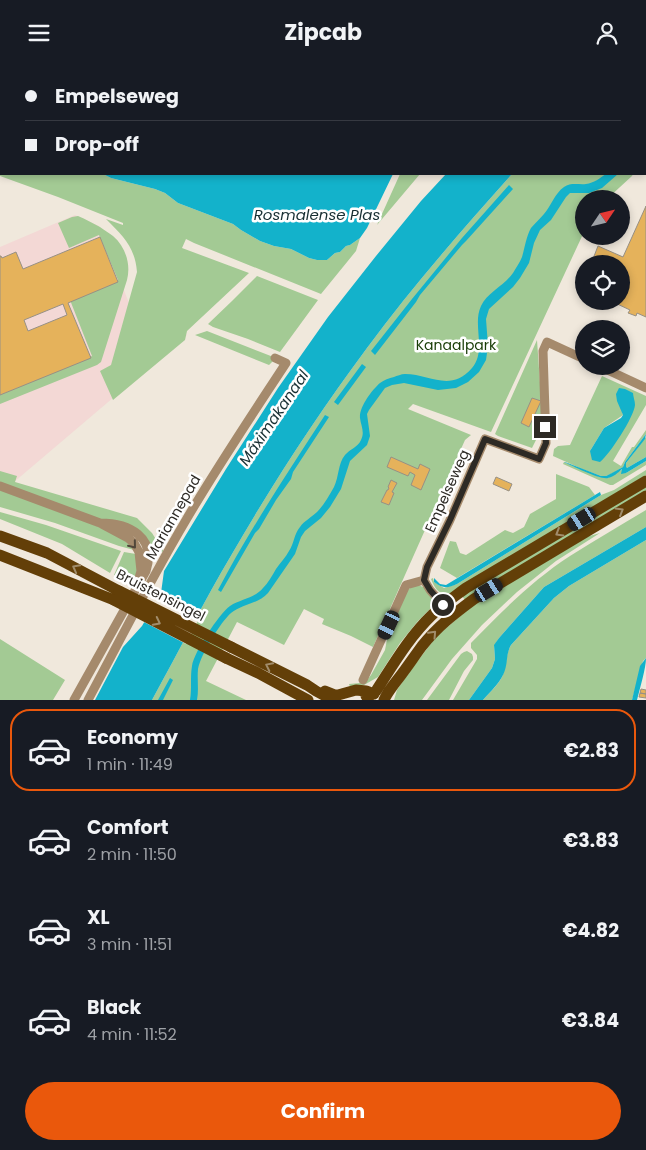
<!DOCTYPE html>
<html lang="en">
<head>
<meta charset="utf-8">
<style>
	body { margin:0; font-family:Poppins,sans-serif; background:#20242c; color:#f1f3f6; height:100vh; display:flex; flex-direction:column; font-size:19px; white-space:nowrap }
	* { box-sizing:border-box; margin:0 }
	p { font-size:16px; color:#9ea1a6 }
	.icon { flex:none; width:28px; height:28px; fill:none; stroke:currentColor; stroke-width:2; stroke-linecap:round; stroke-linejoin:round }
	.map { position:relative; height:635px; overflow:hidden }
	.sheet { display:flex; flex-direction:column; background:#171b24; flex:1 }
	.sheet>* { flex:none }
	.hud { position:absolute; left:0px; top:0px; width:646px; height:110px; box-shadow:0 2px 8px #0003; display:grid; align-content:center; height:110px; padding:0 25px; background:#171b24 }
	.needle { width:32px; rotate:55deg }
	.buttons { position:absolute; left:575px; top:125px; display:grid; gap:10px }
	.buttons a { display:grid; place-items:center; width:55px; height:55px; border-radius:50%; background:#171b24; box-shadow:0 2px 8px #0003; font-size:25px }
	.end { position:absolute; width:22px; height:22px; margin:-11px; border:6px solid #2d2a25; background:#fff; box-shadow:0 0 0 2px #fff }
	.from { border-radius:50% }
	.car { position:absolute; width:15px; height:30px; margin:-15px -8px; border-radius:6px; box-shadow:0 0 4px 1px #0007; background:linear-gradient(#222 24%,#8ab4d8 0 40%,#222 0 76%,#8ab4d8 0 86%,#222 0) }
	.hud b { display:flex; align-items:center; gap:18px; height:48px; font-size:19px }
	.hud b+b { border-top:1px solid #363941 }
	.hud i { width:12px; height:12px; background:#f1f3f6 }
	ul { padding:9px 0 0; list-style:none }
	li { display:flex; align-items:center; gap:15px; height:82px; margin:0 10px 8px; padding:0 15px; border:2px solid transparent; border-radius:20px }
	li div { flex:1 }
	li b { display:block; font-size:19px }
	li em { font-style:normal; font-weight:700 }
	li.selected { border-color:#ea580c }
	li>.icon { width:45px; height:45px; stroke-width:1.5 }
	.cta { display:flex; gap:10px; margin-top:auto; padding:10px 25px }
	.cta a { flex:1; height:58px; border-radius:30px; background:#ea580c; color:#fff; font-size:20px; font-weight:700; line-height:58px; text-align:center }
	header { display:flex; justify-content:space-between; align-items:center; height:65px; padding:0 25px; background:#171b24; font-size:22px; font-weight:700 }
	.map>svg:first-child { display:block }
	.industrial { fill:#f3d8d5 }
	.green { fill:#a3ca94; fill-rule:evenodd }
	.water { fill:#13b2cb }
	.pier { fill:#f0e8dc }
	.building { fill:#e5b25b; stroke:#979085; fill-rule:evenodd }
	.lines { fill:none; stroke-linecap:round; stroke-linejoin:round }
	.minor { stroke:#a58a6c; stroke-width:9 }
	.major { stroke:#633f08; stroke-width:11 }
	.major-bridge { stroke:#633f08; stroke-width:11 }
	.oneway { stroke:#a18c6b }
	.oneway2 { stroke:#51473a }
	.route { stroke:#2d2a25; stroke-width:6 }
	.labels { text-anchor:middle; stroke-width:5; stroke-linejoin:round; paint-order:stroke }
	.park-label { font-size:14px; fill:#183c06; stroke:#fff }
	.street-label { font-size:14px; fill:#2d2a25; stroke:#fff }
	.water-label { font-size:15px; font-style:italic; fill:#182f33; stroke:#fff }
</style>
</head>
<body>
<header><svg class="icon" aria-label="menu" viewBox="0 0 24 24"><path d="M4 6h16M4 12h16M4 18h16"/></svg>Zipcab<svg class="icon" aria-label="person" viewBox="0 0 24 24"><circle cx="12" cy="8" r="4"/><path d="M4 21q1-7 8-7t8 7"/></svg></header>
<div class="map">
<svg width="646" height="635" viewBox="0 0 646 635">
	<rect width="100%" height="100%" fill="#f0e8dc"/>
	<path class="industrial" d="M75,150L99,161L134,251L187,270L14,417L0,412V182Z"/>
	<path class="green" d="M0,65H1V109H103L111,113L155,124L165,128L178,138L233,159L241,165L260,176L274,181L291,184L309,193L317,195H327L335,188L340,187L346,181L350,180L360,173L356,186L321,229L194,178L186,174L182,183L249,208L187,266L185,275L113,335L100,306L111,300L137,207C135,182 123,171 106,154L123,160V158L58,132L0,111Z
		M400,109H420L377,160Z
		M512,109H633L632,111L607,134H584V167L491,367L413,339L408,344L471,370L465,375L373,582L351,571L322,559L324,554L304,544L284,580L237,557L206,616L246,635H152C179,586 204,536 232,489C273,418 318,349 367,283C412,222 462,165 512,109Z
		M78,151C86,154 92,158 100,162C104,165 109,168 113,171C126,182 131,200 127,215L101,297L97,300L0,339V330L92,291L70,235L118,215L99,170L69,183L58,158L72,152Z
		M257,211L318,235L280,287L248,274L213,262L208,259L232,236Z
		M207,266L276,293L269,300L195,270Z
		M537,275L543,361L532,383L498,371L495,369Z
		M602,311L646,331V340L613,396L621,401L632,382H634L646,365V369L625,397L623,402L613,408L606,411H601L582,404L553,391L554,384L558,381L570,380ZM621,343L631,350L590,386L604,363L623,350Z
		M646,372V392L627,403H625L626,398Z
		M646,396V400L613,420H610L563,399L564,397L600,412L608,413L623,404L626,408Z
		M646,405V410L451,528C439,531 435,524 431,514L433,513L434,517L444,523L457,519L601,430L614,425Z
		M0,406L17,411L15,417L137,453L152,468L164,487L150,485L148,477L93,452L0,419Z
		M556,409L589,422L595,430L457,513L440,503L450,476L456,477L460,488L466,490L505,465L513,468L524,462L530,449L556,434Z
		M646,420V426L465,535L462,531Z
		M0,425L81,454L122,472L134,485L119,481L55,458L0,442Z
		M646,445V462L544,522L499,573L494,581L495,594L492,603L469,635H453L477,594V590L471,583V578C502,546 533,515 570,491C595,475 621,460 646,445Z
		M0,447L46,460L121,486L110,508L62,479L0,454Z
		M600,468L556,496L517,527L482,560L452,594L422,635H394L397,625L407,610L436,572L474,539L586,472Z
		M646,475V593L643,596L632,635H483C489,628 498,620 502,612C507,602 505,590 511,580L554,533L569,521Z
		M124,487L136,489L138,503L133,519L114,510Z
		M418,520L426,523L433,535V539L430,544L418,556L400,578L378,612L364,620L350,622L349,619L360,618L367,615L371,610L385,585L389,564L407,525L412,522Z
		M0,574L65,615L53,635H0Z
		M467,586L472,589L473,592V595L464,606L449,635H427L461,589L464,587Z"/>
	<path class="water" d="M0,0H440L439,1H1V65H0Z
		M103,109H393L367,163L360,173L350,180L346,181L340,187L335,188L327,195H317L309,193L291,184L274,181L260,176L241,165L233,159L178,138L165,128L155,124L111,113Z
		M446,109H512C462,165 412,222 367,283C318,349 273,418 232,489C204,536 179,586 152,635H95L123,582L142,561L161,528L164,506L226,404L278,323L328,252L376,191L421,136Z
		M606,109H618L602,123L589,128H570L566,132L551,155L540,165L534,178L529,198L520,213L513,222L489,244L486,254L488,281L486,295L479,307L468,317L456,323L438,325L404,318L392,320L385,323L369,345L367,349L370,371L367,380L350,396L341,424L330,442L321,453L305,466L301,472L295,489L268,528C258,539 242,539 231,548C220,558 201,589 198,604C197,615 199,625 197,635H190C192,624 190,612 192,601C194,587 219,549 230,541C241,534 255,533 263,523C268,518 272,511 276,504C280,498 286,492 289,486C294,479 294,469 300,462C304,456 312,452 317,447C324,440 329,431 334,422C339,412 338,398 345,390C350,384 358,382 361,375C365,367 361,361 360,353C359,342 372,325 380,318C384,315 389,313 394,312C397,311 401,309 405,309C430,309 450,328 472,303C487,285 472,260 481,241C487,228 505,220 513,208C516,203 520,197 522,192C525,182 526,172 531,163C535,158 540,154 544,149C551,141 555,128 564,122C571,117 579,120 586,119C594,118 600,113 606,109Z
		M509,120L513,124L466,176L462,180L420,230L416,237L375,290L371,286L412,234L462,173Z
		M362,299L366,302L338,340L334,337Z
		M619,323L625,324L633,328C633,331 635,336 635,340C634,352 610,389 600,397L592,395L590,386L604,363L621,353L623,350L617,336L616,329Z
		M325,350L329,352L293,407L291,414L276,435L259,464L255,468L221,527L218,525C250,464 288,407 325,350Z
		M646,369L645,374L626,398V402L627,403L646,392V396L626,408L621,409L622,404C618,408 613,412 608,413C600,415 573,401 564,397H565L601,411H606L612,408L623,402L625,397Z
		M600,427L601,430L457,519C448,523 443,524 434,517V513L440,519L446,520Z
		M646,462V475L569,521L554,533L511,580C506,589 508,595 505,605C502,616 491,626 483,635H469L492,603L495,594L494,580L499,573L544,522Z
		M646,593C646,603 640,623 637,635H632L640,601Z
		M170,613L173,615L163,635H158Z"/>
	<path class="pier" d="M155,532L199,554L186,579L142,556Z"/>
	<path class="building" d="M646,141V252L637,248L636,251L628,248L630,245L611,236H621V199H591L598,181L623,192Z
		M100,172L118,217L68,238L91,293L0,330V191H1L2,193L16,187L23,204ZM63,239L67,250L28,266L24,255Z
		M532,333L541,336L529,362L521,358Z
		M391,392L418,404L420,399L430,404L421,425L411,420L415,410L410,407L408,411L387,402Z
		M496,412L512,419L509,426L493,419Z
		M391,415L397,418L392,427L394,428L389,440L381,437L387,425H388L389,423L388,422Z
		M641,624L646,625V629L640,628Z
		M640,628L646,629V633L639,632Z"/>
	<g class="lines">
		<path class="minor" d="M599,301L646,323
			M0,421L100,458L128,473L134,478L139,487L141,506L139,513
			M452,550L430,525L424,515L427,502L450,455L485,374L539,394L546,378L543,286L547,277L584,294
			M363,615L406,520L424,515
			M74,635L146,506C157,472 129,458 100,458
			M88,635C120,575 151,514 186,455C217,402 252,350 286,298L275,293"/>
		<path class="major" d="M0,471L47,488L119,526
			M0,490L114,535
			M231,582L307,620L316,626L333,635
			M226,593L258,608L308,635
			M325,626L335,630H338L356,625L366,626L374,629
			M366,631L371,630L376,626C393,600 409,572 432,550C442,540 454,532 466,523L646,416
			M384,635C389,624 397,616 404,606C410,598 416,589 422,581C437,562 455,548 474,534L646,431"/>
		<path class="major-bridge" d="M119,526L231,582
			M114,535L226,593"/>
	</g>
	<defs><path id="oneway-chevron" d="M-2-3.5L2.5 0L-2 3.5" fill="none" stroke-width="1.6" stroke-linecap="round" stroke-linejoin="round" transform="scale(1.25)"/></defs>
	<g class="oneway">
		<use href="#oneway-chevron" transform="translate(620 446) rotate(-31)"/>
		<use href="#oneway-chevron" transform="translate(559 468) rotate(149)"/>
		<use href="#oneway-chevron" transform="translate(76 503) rotate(-152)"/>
		<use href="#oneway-chevron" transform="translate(157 557) rotate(27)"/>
		<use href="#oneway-chevron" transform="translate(433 569) rotate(-47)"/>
		<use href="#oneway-chevron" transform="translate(269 601) rotate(-154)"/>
	</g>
	<use class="oneway2" href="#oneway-chevron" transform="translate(133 480) rotate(51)"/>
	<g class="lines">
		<path class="route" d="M443,540L430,525L424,515L427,502L450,455L485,374L539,394L546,378L545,362"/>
	</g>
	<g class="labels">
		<g class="park-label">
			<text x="456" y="285">Kanaalpark</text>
		</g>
		<g class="street-label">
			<text transform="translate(447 426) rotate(-66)" y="5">Empelseweg</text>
			<text transform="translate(173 452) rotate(-60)" y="5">Mariannepad</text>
			<text transform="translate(161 530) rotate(27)" y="5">Bruistensingel</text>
		</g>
		<g class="water-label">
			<text x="317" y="155">Rosmalense Plas</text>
			<text transform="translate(274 353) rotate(-56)" y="5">Máximakanaal</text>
		</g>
	</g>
</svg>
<div class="buttons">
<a><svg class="needle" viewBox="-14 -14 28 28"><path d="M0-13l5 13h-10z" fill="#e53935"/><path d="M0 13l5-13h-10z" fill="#9ea1a6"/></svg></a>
<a><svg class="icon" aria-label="locate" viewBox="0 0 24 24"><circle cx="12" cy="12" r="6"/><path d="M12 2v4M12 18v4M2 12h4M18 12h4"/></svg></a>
<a><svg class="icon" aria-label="layers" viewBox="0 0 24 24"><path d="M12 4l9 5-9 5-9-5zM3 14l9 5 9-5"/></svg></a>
</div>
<i class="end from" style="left:443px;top:540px"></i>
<i class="end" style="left:545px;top:362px"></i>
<i class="car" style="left:582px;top:454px;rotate:239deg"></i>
<i class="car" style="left:489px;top:525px;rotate:59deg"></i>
<i class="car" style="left:389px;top:560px;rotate:205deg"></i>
<div class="hud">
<b><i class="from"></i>Empelseweg</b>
<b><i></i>Drop-off</b>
</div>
</div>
<section class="sheet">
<ul>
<li class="selected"><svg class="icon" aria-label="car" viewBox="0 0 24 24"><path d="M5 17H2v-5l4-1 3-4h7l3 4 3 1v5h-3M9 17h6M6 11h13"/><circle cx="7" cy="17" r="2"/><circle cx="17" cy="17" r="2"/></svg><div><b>Economy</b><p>1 min · 11:49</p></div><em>€2.83</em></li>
<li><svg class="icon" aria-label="car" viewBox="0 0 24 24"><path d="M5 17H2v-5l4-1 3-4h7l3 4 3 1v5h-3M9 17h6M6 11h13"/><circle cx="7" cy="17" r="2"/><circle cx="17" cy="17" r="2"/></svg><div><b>Comfort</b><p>2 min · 11:50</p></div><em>€3.83</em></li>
<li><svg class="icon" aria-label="car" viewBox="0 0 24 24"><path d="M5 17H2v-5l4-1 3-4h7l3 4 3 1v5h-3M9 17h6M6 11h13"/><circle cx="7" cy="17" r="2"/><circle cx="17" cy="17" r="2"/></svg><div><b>XL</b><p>3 min · 11:51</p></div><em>€4.82</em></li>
<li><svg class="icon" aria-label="car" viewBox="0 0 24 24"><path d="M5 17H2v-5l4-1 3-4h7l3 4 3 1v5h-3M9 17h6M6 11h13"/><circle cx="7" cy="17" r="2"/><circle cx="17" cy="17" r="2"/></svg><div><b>Black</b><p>4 min · 11:52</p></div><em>€3.84</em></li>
</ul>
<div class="cta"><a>Confirm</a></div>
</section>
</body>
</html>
